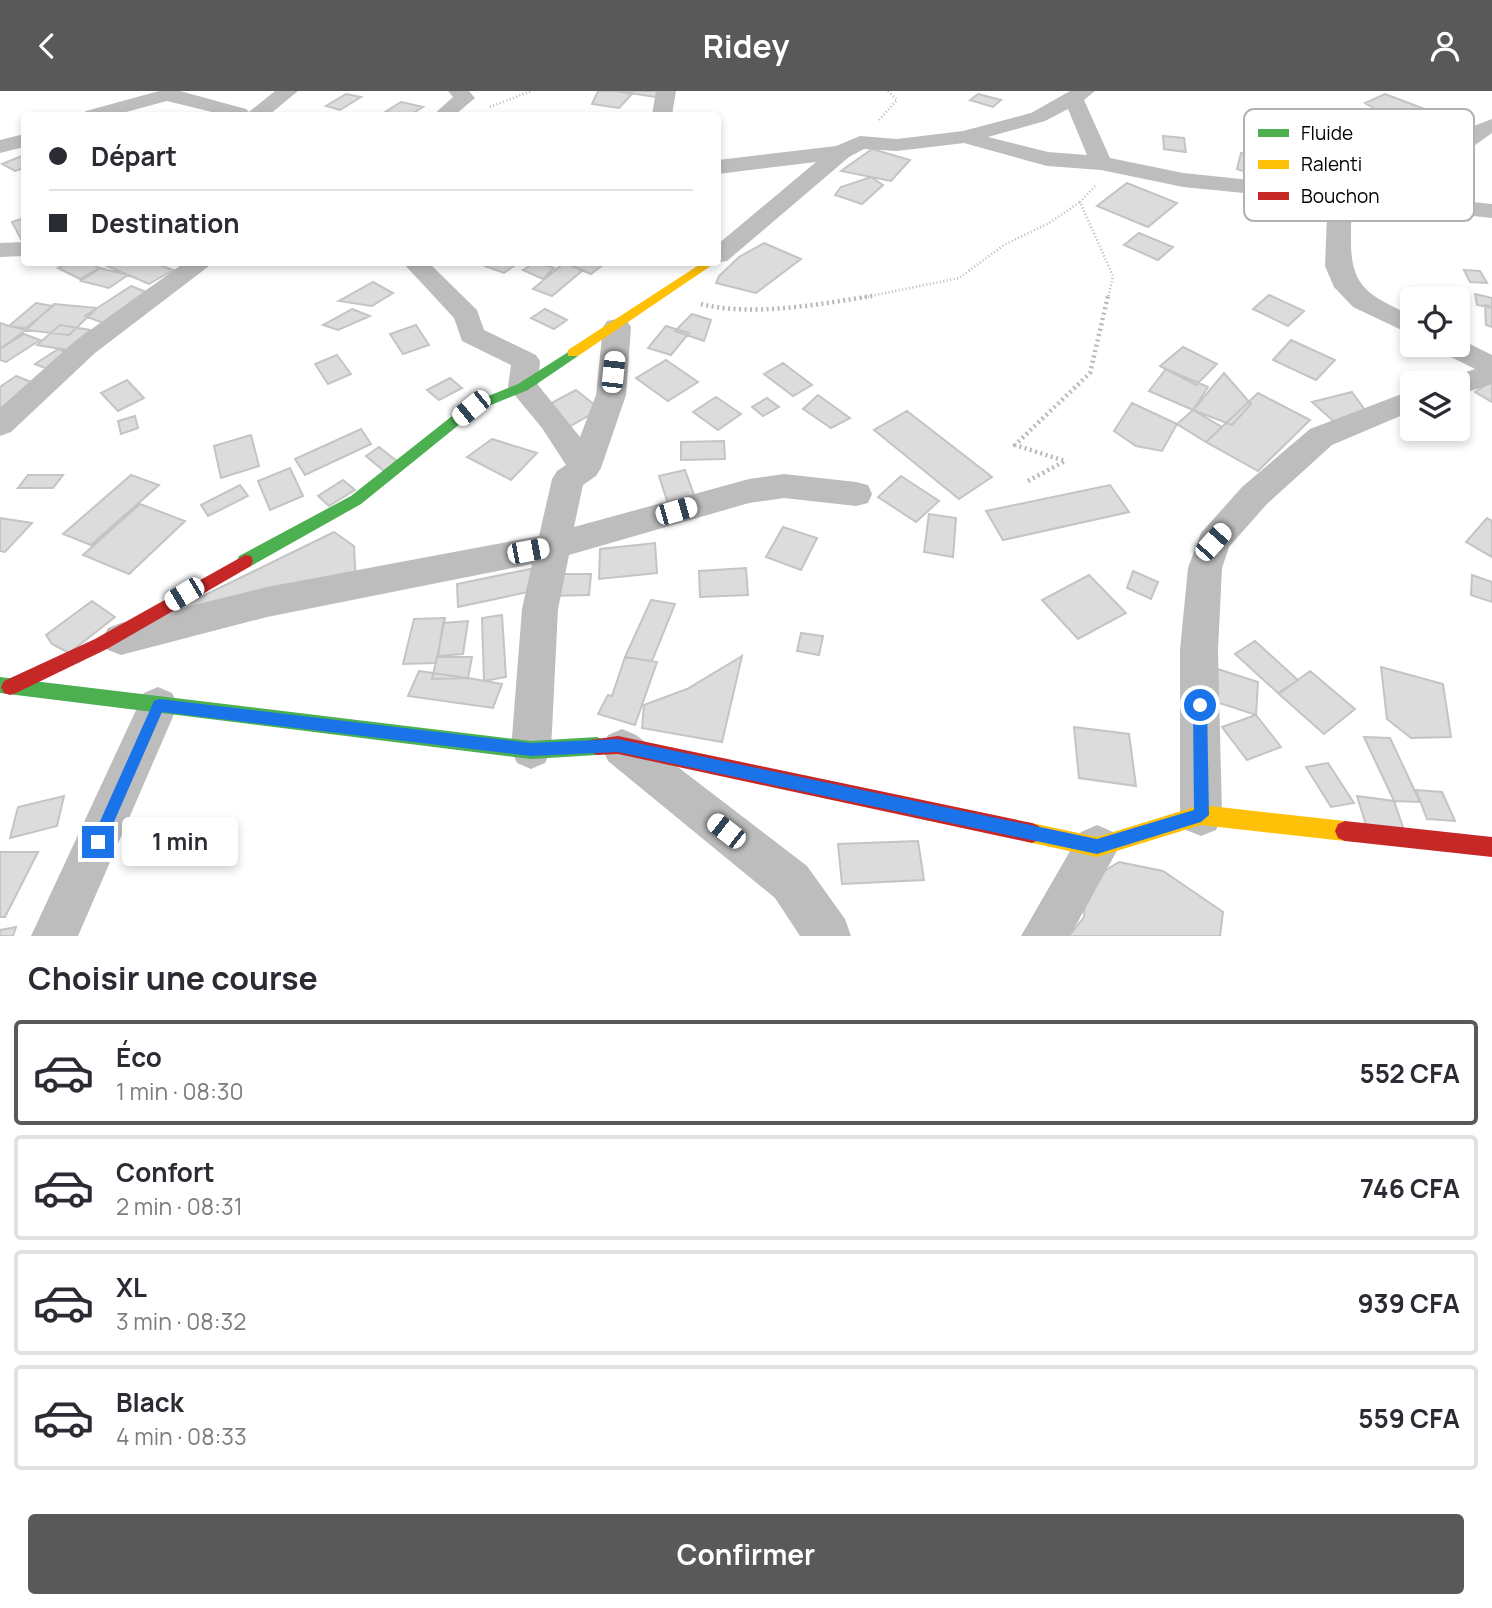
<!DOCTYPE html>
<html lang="fr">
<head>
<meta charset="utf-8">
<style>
	body { margin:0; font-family:Manrope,sans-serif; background:#f7f7f7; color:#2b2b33; height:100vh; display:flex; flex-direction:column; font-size:26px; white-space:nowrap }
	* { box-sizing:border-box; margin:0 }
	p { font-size:23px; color:#7c7c81 }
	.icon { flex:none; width:38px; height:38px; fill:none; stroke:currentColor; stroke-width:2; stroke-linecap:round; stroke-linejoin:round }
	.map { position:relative; height:845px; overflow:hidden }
	.details { display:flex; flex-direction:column; background:#fff; flex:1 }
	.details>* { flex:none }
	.hud { position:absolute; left:21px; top:21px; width:700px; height:154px; border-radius:7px; box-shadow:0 4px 10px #0003; display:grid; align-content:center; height:154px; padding:0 28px; background:#fff }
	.fabs { position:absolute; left:1400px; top:196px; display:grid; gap:14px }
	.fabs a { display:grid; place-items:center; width:70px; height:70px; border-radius:7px; background:#fff; box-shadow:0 4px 10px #0003; font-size:35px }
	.end { position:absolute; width:32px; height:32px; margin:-16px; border:9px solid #1a73e8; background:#fff; box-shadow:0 0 0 4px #fff }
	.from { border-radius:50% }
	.bubble { position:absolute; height:49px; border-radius:7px; background:#fff; box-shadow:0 4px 10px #0003; font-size:23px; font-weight:700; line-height:49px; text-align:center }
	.car { position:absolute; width:21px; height:42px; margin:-21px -10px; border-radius:9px; box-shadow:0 0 5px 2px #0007; background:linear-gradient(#fff 24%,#345 0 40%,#fff 0 76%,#345 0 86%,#fff 0) }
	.hud b { display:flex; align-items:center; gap:24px; height:66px; font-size:26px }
	.hud b+b { border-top:2px solid #e1e1e2 }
	.hud i { width:18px; height:18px; background:#2b2b33 }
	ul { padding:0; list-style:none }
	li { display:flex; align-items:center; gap:21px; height:105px; margin:0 14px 10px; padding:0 14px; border:4px solid #e1e1e2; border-radius:7px }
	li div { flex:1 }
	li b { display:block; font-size:26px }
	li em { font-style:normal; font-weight:700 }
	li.selected { border-color:#595959 }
	li>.icon { width:63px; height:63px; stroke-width:1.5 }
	h2 { padding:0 28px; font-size:32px; line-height:84px }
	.primary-button { display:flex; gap:14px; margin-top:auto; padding:14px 28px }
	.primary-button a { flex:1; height:80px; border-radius:7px; background:#595959; color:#fff; font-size:28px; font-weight:700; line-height:80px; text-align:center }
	header { display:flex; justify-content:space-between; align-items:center; height:91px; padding:0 28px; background:#595959; color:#fff; font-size:32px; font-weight:700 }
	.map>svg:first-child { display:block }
	.building { fill:#dcdcdc; stroke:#c4c4c4; stroke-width:2 }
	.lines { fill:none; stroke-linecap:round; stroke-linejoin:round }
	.path-far1 { stroke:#b8b8b8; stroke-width:2.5; stroke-dasharray:1 2.5; stroke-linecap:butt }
	.path { stroke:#b8b8b8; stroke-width:4.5; stroke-dasharray:2 3.5; stroke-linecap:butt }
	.street { fill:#bdbdbd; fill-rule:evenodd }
	.fast { fill:#4caf50; fill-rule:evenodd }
	.slow { fill:#ffc107; fill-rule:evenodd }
	.jam { fill:#c62828; fill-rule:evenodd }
	.route { fill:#1a73e8 }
	.key { fill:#fff; stroke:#b2b2b2; stroke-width:2 }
	.key-label { font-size:19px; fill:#000 }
</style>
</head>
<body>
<header><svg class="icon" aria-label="back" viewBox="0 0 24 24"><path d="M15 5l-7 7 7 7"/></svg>Ridey<svg class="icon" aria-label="person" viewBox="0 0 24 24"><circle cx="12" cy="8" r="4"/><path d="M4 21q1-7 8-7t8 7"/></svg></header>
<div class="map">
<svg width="1492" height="845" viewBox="0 0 1492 845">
	<rect width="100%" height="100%" fill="#fff"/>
	<path class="building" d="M598,0H615L632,3L619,17L592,13Z
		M618,0H660L655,6Z
		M346,3L361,6L340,19L326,15Z
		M978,3L1001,9L993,16L970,9Z
		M1385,3L1422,17L1393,28L1365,12Z
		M401,11L423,16L410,24L385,21Z
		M1163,45L1184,47L1186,61L1164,58Z
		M872,58L910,69L891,90L841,80Z
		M1241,62L1281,68L1283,87L1258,86L1237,78Z
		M24,64V77L15,80L2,73Z
		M871,86L883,94L862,113L835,104L841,96Z
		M1127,92L1177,112L1148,136L1097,115Z
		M24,127V147L21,148L12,131Z
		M1139,142L1173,156L1158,169L1124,154Z
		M764,152L801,168L756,202L716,192L719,185L739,166Z
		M68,172H89L100,177L80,188L58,177Z
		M100,172H154L173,179L149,193Z
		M477,172H518L504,182Z
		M534,172H537L554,177L543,188L523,179Z
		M564,172L583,179L552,205L533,198Z
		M577,172H605L591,183L572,175Z
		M100,177L128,184L109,197L81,190Z
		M1464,179L1480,180L1487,192L1470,191Z
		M373,191L393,202L372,215L339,210Z
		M131,195L149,202L103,232L85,225Z
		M1475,203L1492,207V217L1477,214Z
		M1269,204L1304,220L1288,235L1253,218Z
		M36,212L53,215L26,237L9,235Z
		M54,213L97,217L69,244L26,239Z
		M1485,214L1492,216V236L1486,234Z
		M352,218L370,225L338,239L323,234Z
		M545,218L567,229L554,238L531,227Z
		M692,223L711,229L704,250L675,240Z
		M0,232L9,235L26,239L0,258Z
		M60,234L90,239L68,259L37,254Z
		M416,234L429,254L403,263L390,243Z
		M666,235L689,242L671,264L648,257Z
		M24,243L40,249L6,271L0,269V258Z
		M1291,249L1335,269L1316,289L1273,269Z
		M1183,256L1217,273L1196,294L1160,275Z
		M58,258L75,265L52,280L35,273Z
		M337,264L351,283L328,293L315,273Z
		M666,269L698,291L668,310L636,287Z
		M783,272L812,294L793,305L764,283Z
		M1166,278L1208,296L1193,319L1149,300Z
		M1224,282L1251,313L1232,334L1193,319Z
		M16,285L39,294L0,322V296Z
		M450,287L462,297L439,309L427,299Z
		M127,289L144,307L118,320L101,302Z
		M1492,290V311L1475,301Z
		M576,299L600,318L567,337L544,316Z
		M1352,301L1373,330L1339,335L1312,311Z
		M1258,302L1310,329L1258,380L1206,351Z
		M818,304L850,327L831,337L803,318Z
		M716,306L741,323L718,339L693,321Z
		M767,307L779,316L763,325L752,316Z
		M1132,312L1177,333L1162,360L1136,355L1114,340Z
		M1193,319L1222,336L1206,351L1177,333Z
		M907,320L992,386L959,408L874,339Z
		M135,325L138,337L121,343L118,330Z
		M361,338L371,353L305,384L295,368Z
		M251,344L259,375L221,387L214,355Z
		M492,348L537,362L511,389L467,366Z
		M724,350L725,368L681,369V351Z
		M379,356L398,371L384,380L366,365Z
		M290,377L303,405L270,419L258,390Z
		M685,379L698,415L671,422L659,385Z
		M28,384H63L53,397H18Z
		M131,384L159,394L91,454L63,443Z
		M901,385L939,410L916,431L878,406Z
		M343,389L355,399L329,415L318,405Z
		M240,394L248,405L208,425L201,414Z
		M1110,394L1129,421L1003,449L986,420Z
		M140,413L185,430L129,483L83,464Z
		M929,423L956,427L953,466L924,461Z
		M0,427L32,432L5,461L0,460Z
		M1487,427L1492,430V466L1466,451Z
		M783,436L817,447L801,479L766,466Z
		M334,441L354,455L356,493L168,522Z
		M655,452L657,482L599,488L600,458Z
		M540,476L542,498L458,516L457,493Z
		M746,477L748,504L700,506L699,480Z
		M1133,480L1158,491L1151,508L1127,497Z
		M552,483H591L589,504L550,505Z
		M1089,484L1126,522L1078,548L1042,509Z
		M1472,484L1492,491V511L1471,504Z
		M651,509L675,513L652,570L625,566Z
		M92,510L115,526L69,562L52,553L46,544Z
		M502,524L506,586L484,590L482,527Z
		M445,527L436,572L403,573L414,528Z
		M468,530L463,563L438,565L443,532Z
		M801,542L823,545L819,564L797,560Z
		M1255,550L1298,589L1278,602L1235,563Z
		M742,565L722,651L642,637L644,614L687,598Z
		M437,566H472L468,587L432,588Z
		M625,566L657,571L635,634L598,623L608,604L612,605Z
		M1202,573L1258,591L1256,624L1198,605Z
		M1381,576L1443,593L1451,646L1411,647L1387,628Z
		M419,580L468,587L502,593L493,617L408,605Z
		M1310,580L1355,618L1324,643L1279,603Z
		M1256,624L1281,656L1247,669L1222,636Z
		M1074,636L1129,643L1136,695L1079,687Z
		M1364,646L1390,647L1420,711L1394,710Z
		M1328,672L1354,712L1331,716L1306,676Z
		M1416,699L1442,701L1455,730L1427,728Z
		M64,705L57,735L10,747L18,716Z
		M1357,705L1394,710L1404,739L1366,734Z
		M918,750L924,789L842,793L838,753Z
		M0,761H38L5,826H0Z
		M1119,771L1163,780L1223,821L1220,845H1069L1084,826L1086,791Z
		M16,836L13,845H0V839Z"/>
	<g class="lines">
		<path class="path-far1" d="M490,16L531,0
			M879,29L897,9L888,0
			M1095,95L1080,111L1113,185L1108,207
			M861,207L959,187L1004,154L1049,132L1080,111"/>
		<path class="path" d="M701,213C752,226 820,213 872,205
			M1028,390L1065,370L1015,354L1090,282L1108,205"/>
		<path class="street" d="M159,0H180L246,18L249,21L275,0H298L269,24H224L167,10L115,24H83L86,20Z
			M448,0H469L475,7L455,24H433L453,6Z
			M656,0H676L672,24H652Z
			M1070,0H1095L1084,9L1110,67L1183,82L1348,99L1373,83L1414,76L1427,62L1441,57L1471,36L1492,28V42L1457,67L1443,72L1429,86L1388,94L1375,101L1492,113V127L1357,113C1350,126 1351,136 1351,151C1351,200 1373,205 1412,225V244L1353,216L1334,196L1325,175L1327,125L1335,111L1183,96L1101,79L1047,75L964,52L897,60L864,58L849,66L727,170L714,172H718V153L816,71L718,83V69L836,55L860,45L897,48L963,40L1031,22ZM1068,18L1087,64L1048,61L988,46L1045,30Z
			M24,43V56L0,62V49Z
			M24,151V165L0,166V152Z
			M184,172H213L95,262L11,341L0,345V317L75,250Z
			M403,172H429L477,219L484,239L536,264L540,270L538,294L580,346L596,304L603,236L607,230L617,228L627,230L631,236L626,304L601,377L596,385L583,394L574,436L749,388L784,383L856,391L868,394L872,403L868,412L856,415L784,407L749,412L569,464L558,518L551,659L545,672L531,678L517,672L511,659L522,518L532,473L267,526L121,564L108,559L102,548L108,537L121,532L267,496L539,445L552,388L557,380L566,374L542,337L508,296L511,274L462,250L454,227Z
			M1458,247L1492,264V293L1458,304V292H1445L1448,287L1475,278L1439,260L1435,254H1458Z
			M1412,299V320L1332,354L1266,414L1229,456L1222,477L1218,559L1222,724L1216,739L1201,745L1186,739L1180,724V559L1188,477L1201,442L1242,396L1310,338Z
			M158,596L172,602L178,614L78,845H31L144,602Z
			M622,638L636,644L807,775L845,828L851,845H800L775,807L608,670L602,657L608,644Z
			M1097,734L1113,741L1119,756L1070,845H1021L1081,741Z"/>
		<path class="fast" d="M573,258L578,259V265L528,299L476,320L361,413L251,475H239L237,470L239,465L351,405L466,314L518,293Z
			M0,586L531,650L597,646L604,649L607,655L604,661L597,664L531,668L0,602Z"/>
		<path class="slow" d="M702,172H715L578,265H568V259Z
			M1201,714L1345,730L1352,733L1355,740L1352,747L1345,750L1201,734L1097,766L1032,752L1025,749L1022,742L1025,735L1032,732L1097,746Z"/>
		<path class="jam" d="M245,464L251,465L253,470L251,475L107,558L16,602L10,604L4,602L1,596L4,590L95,548Z
			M618,645L1032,732L1039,735L1042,742L1039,749L1032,752L618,663L597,664L590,661L587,655L590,649Z
			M1345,730L1492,746V766L1345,750L1338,747L1335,740L1338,733Z"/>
	</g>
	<path class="route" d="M159,608L531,652L618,648L1097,748L1194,719L1193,614L1200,608L1207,614L1209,724L1201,731L1097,763L618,661L531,665L162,621L103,756H93V746L154,610Z"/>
	<rect x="1244" y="18" width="230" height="112" rx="10" class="key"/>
	<rect x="1258" y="38" width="31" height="8" fill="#4caf50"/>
	<rect x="1258" y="69" width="31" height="9" fill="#ffc107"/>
	<rect x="1258" y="101" width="31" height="8" fill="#c62828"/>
	<g class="key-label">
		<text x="1301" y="49">Fluide</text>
		<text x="1301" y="80">Ralenti</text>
		<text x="1301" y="112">Bouchon</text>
	</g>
</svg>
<div class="fabs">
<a><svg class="icon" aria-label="locate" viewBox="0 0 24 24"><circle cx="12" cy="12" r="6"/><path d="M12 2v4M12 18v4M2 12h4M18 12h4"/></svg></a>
<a><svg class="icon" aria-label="layers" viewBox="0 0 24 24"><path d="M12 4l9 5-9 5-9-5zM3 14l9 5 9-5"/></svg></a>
</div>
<i class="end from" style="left:1200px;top:614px"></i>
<i class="end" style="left:98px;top:751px"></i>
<div class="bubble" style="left:122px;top:726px;width:116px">1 min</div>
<i class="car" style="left:613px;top:281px;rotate:6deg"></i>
<i class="car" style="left:471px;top:317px;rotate:231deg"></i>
<i class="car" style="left:676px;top:420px;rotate:74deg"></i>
<i class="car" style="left:1213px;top:451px;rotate:42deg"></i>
<i class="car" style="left:528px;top:460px;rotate:79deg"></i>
<i class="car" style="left:184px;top:503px;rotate:239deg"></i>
<i class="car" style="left:726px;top:740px;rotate:308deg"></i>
<div class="hud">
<b><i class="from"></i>Départ</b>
<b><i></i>Destination</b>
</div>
</div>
<section class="details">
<h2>Choisir une course</h2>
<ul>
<li class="selected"><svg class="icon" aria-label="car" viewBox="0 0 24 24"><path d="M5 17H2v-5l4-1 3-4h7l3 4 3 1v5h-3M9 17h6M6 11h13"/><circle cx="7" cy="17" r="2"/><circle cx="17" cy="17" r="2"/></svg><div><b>Éco</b><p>1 min · 08:30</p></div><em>552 CFA</em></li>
<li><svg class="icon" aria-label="car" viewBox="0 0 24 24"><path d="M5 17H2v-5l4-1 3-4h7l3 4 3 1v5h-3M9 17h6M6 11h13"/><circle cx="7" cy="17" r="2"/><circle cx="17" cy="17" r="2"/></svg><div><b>Confort</b><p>2 min · 08:31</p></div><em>746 CFA</em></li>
<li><svg class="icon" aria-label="car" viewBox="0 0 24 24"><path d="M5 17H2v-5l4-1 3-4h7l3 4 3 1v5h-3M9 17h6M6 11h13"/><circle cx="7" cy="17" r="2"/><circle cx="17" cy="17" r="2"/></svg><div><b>XL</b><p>3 min · 08:32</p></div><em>939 CFA</em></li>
<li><svg class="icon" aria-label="car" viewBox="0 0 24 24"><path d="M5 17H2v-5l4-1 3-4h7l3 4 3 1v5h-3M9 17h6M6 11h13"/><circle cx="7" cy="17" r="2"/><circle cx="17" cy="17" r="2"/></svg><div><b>Black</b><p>4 min · 08:33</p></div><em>559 CFA</em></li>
</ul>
<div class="primary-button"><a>Confirmer</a></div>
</section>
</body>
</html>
